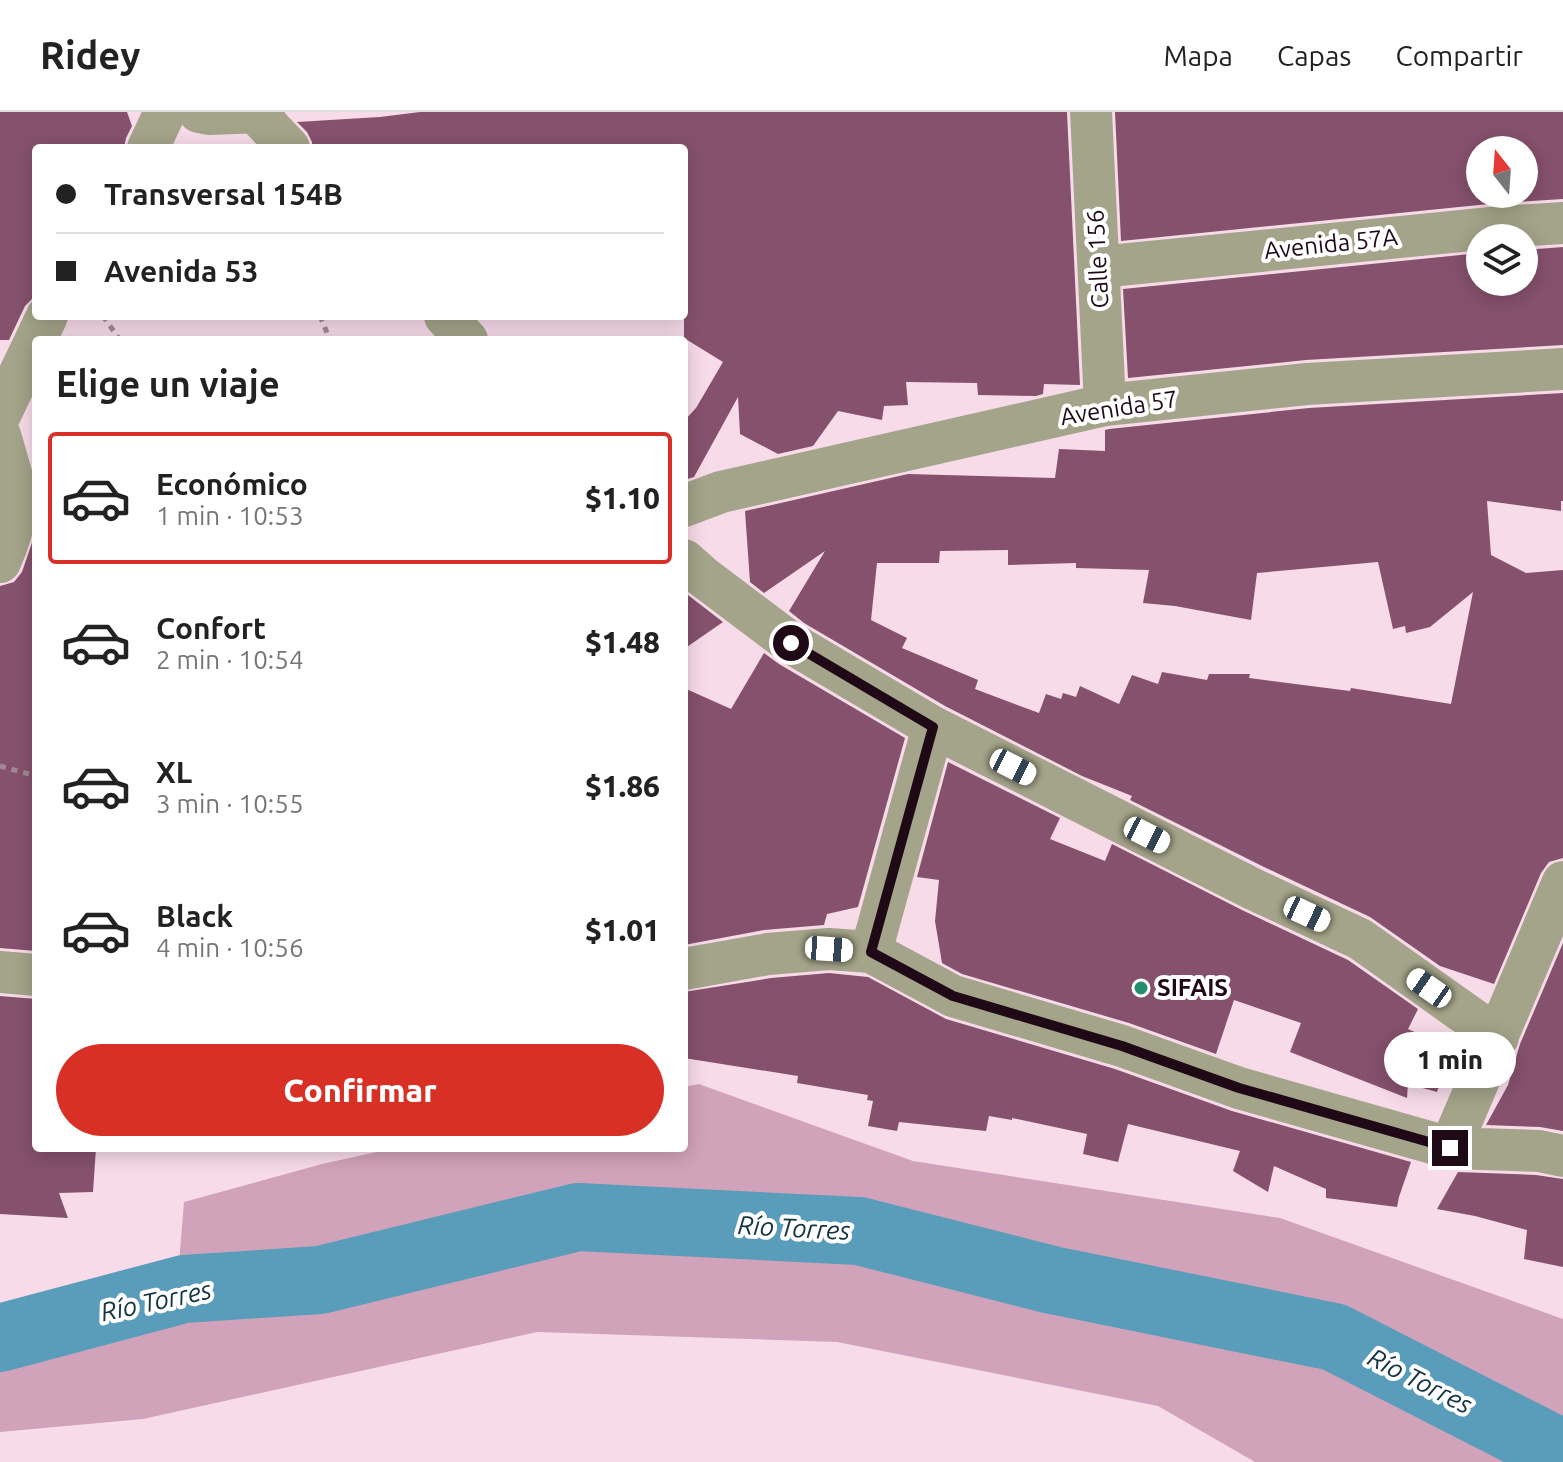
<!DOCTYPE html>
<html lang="es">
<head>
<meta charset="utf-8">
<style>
	body { margin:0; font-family:Ubuntu,sans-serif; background:#f2f2f2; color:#222; height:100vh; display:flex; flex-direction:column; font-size:30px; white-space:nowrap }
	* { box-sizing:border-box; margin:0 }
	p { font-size:26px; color:#767676 }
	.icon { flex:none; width:44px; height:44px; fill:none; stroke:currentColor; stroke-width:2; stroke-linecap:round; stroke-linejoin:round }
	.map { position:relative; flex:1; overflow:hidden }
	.panel { position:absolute; left:32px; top:224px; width:656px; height:816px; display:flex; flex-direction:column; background:#fff; border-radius:8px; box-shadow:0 4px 20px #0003 }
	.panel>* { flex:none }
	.top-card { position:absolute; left:32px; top:32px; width:656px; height:176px; border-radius:8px; box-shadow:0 4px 20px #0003; display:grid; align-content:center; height:176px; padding:0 24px; background:#fff }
	.needle { width:52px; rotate:343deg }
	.buttons { position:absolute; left:1466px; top:24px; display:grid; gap:16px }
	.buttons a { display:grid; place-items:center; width:72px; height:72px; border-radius:50%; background:#fff; box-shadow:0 4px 20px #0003; font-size:40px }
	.end { position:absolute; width:36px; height:36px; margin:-18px; border:10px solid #200916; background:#fff; box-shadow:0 0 0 4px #fff }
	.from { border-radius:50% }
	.bubble { position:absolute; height:56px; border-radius:28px; background:#fff; box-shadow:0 4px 20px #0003; font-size:26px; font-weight:800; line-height:56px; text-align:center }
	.car { position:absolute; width:24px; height:48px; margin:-24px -12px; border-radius:10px; box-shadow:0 0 6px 2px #0007; background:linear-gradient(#fff 24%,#345 0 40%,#fff 0 76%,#345 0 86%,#fff 0) }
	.top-card b { display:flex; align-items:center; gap:28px; height:76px; font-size:30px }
	.top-card b+b { border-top:2px solid #e0e0e0 }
	.top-card i { width:20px; height:20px; background:#222 }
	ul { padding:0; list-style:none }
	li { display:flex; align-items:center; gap:24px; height:132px; margin:0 16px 12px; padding:0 8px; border:4px solid transparent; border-radius:8px }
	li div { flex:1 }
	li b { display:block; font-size:30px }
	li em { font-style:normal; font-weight:800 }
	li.selected { border-color:#d93025 }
	li>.icon { width:72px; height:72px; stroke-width:1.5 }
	h2 { padding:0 24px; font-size:36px; line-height:96px }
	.primary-button { display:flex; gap:16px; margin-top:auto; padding:16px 24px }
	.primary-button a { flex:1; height:92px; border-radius:48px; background:#d93025; color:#fff; font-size:32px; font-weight:800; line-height:92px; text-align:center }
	header { display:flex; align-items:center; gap:48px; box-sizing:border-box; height:112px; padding:0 40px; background:#fff; border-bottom:2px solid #e0e0e0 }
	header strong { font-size:38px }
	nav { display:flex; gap:44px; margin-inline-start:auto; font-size:28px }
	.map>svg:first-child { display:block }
	.green { fill:#d1a3ba }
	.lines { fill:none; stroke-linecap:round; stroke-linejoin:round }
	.river { stroke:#599dba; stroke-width:68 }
	.building { fill:#86516d; fill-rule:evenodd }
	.path { stroke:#a38896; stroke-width:5; stroke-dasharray:6 6; stroke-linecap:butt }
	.minor { stroke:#a4a48a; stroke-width:42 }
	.route { stroke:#200916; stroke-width:10 }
	.poi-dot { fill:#228e6d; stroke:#fff; stroke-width:3 }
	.labels { text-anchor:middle; stroke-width:8; stroke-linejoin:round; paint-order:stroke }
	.street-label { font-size:24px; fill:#200916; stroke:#fff }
	.poi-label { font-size:24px; font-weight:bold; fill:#200916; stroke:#fff; text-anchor:start }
	.water-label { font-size:26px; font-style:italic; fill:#133441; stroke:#fff }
</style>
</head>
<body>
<header>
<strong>Ridey</strong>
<nav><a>Mapa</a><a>Capas</a><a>Compartir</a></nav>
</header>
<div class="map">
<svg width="1563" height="1350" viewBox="0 0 1563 1350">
	<rect width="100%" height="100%" fill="#f8dbe9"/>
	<path class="green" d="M699,972L913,1049L1280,1106L1563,1207V1350H1255L1158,1294L837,1230L537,1220L143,1307L0,1320V1191L179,1151L184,1090L322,1052L395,1036H684V975Z"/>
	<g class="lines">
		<path class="river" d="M0,1226L184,1177L320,1168L578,1105L859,1119L1052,1168L1334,1225L1563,1342"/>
	</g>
	<path class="building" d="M0,0H127L132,14L126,26L124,36H36V183L25,194L9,228H0Z
		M420,0H1067L1080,273L1044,272L1043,282L1036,284L978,283L977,271L906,270L908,293L884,294L882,308L838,299L813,334L778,342L740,322L738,285L694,365L684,368V309L696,296L723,250L684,226V36H312V30L307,20L297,10L380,5Z
		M1115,0H1563V87L1499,91L1121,129ZM1480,38H1524V82H1480Z
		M1563,135V233L1306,248L1128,266L1123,177L1480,141V170H1524V138Z
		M1563,281V389H1561V399L1487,389L1491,443L1526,461L1563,458V746L1549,750L1541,761L1494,872L1440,854L1370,805L1264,755L1130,688L1132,684L1082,664L945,594L804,511L789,499L825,439L764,481L750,470L745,399L908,362L1055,366L1059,337L1105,339V318L1109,317L1309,296ZM1008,438V453L1076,451V456L1149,458L1143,491L1175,494L1251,508L1257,461L1378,450L1393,517L1405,514L1406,521L1430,515L1473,480L1451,592L1351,576L1350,579L1249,566L1250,562H1209L1207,568L1162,560L1158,572L1132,563L1119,592L1080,574L1076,585L1063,581L1061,587L1046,582L1039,601L975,577L978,568L902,536L907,526L871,508L877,451H939L940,439Z
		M36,419V839L0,836V474L14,470L22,460Z
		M684,480L723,510L684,537Z
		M764,541L779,552L905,626L858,795L827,802L824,813L764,818L684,833V576L731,597Z
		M948,650L1060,706L1050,727L1105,749L1112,732L1242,798L1348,848L1418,897L1408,917L1452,937L1437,980L1408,972L1407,986L1290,940L1301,911L1234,888L1216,942L1129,911L962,862L942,851L935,809L939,768L917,765Z
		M1563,831V1019L1540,1015L1486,1013L1508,973L1520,932Z
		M829,861L868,865L946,907L1115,957L1232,999L1411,1050L1399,1085L1397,1095L1326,1086V1077L1274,1054L1268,1080L1233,1059L1240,1039L1128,1012L1118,1050L1083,1042L1087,1022L1012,1006V1008L989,1004L986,1019L899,1010L897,1019L868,1014L873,989L867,988L868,983L797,971L798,964L684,946V880L771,866Z
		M0,884L36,887V1036H96L93,1080L59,1081L68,1106L0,1102Z
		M1458,1060L1536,1063L1563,1067V1155L1524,1147L1527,1118L1475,1104L1437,1097Z"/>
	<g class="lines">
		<path class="path" d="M103,204L120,228
			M320,204L330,228
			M0,654L36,664"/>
		<path class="minor" d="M199,0L209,2L264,0
			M1091,0L1105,293
			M256,1L289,36
			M148,36L165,0
			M1099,155L1501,115L1563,111
			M445,204L467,228
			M0,303L47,204
			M0,323L17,382C17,404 9,430 0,450
			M684,394L721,380L1105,293L1307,272L1563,257
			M684,448L702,464L791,531L933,615L1253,777L1360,827L1498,925
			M871,840L933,615
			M684,857L768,842L829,837L871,840L953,884L1122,934L1239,976L1450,1036L1539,1039L1563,1044
			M0,860L36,863
			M1450,1036L1563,770"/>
	</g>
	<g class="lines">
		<path class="route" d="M791,531L933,615L871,840L953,884L1122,934L1239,976L1450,1036"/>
	</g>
	<circle class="poi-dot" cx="1141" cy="876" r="8"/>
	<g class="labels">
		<g class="street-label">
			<text transform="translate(1331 132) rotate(-6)" y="8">Avenida 57A</text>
			<text transform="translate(1098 147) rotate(-93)" y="8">Calle 156</text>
			<text transform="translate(1119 296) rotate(-9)" y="8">Avenida 57</text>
		</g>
		<g class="poi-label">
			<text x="1157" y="884">SIFAIS</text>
		</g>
		<g class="water-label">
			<text transform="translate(794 1116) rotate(3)" y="9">Río Torres</text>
			<text transform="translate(156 1189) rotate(-12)" y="9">Río Torres</text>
			<text transform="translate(1420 1269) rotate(27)" y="9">Río Torres</text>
		</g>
	</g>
</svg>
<div class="buttons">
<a><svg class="needle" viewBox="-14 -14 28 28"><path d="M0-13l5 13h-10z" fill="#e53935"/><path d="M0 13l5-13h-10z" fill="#767676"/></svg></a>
<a><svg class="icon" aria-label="layers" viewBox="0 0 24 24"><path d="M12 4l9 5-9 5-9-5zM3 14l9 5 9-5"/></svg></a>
</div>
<i class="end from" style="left:791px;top:531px"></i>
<i class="end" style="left:1450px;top:1036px"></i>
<div class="bubble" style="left:1384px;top:920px;width:132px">1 min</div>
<i class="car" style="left:1013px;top:655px;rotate:117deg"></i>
<i class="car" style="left:1147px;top:723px;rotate:117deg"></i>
<i class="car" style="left:1307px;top:802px;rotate:115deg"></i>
<i class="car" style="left:829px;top:837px;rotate:94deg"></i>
<i class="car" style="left:1429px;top:876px;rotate:305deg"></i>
<div class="top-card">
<b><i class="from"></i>Transversal 154B</b>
<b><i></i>Avenida 53</b>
</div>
<section class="panel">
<h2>Elige un viaje</h2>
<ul>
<li class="selected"><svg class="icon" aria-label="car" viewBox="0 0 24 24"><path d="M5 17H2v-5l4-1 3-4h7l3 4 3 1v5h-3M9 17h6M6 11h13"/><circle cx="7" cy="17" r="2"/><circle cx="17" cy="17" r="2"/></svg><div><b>Económico</b><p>1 min · 10:53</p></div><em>$1.10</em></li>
<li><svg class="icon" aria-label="car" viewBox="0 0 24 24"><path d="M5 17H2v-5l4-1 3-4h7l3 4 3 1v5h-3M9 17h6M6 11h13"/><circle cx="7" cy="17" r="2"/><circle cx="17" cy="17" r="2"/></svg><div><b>Confort</b><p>2 min · 10:54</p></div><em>$1.48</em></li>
<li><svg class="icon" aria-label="car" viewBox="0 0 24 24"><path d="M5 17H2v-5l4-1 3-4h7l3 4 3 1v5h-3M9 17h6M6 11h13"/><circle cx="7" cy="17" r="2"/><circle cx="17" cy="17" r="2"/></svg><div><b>XL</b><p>3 min · 10:55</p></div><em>$1.86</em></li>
<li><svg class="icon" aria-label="car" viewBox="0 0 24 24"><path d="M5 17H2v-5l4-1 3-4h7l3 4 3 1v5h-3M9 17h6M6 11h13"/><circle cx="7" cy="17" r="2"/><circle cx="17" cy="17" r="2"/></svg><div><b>Black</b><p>4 min · 10:56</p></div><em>$1.01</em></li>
</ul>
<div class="primary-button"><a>Confirmar</a></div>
</section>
</div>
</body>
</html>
